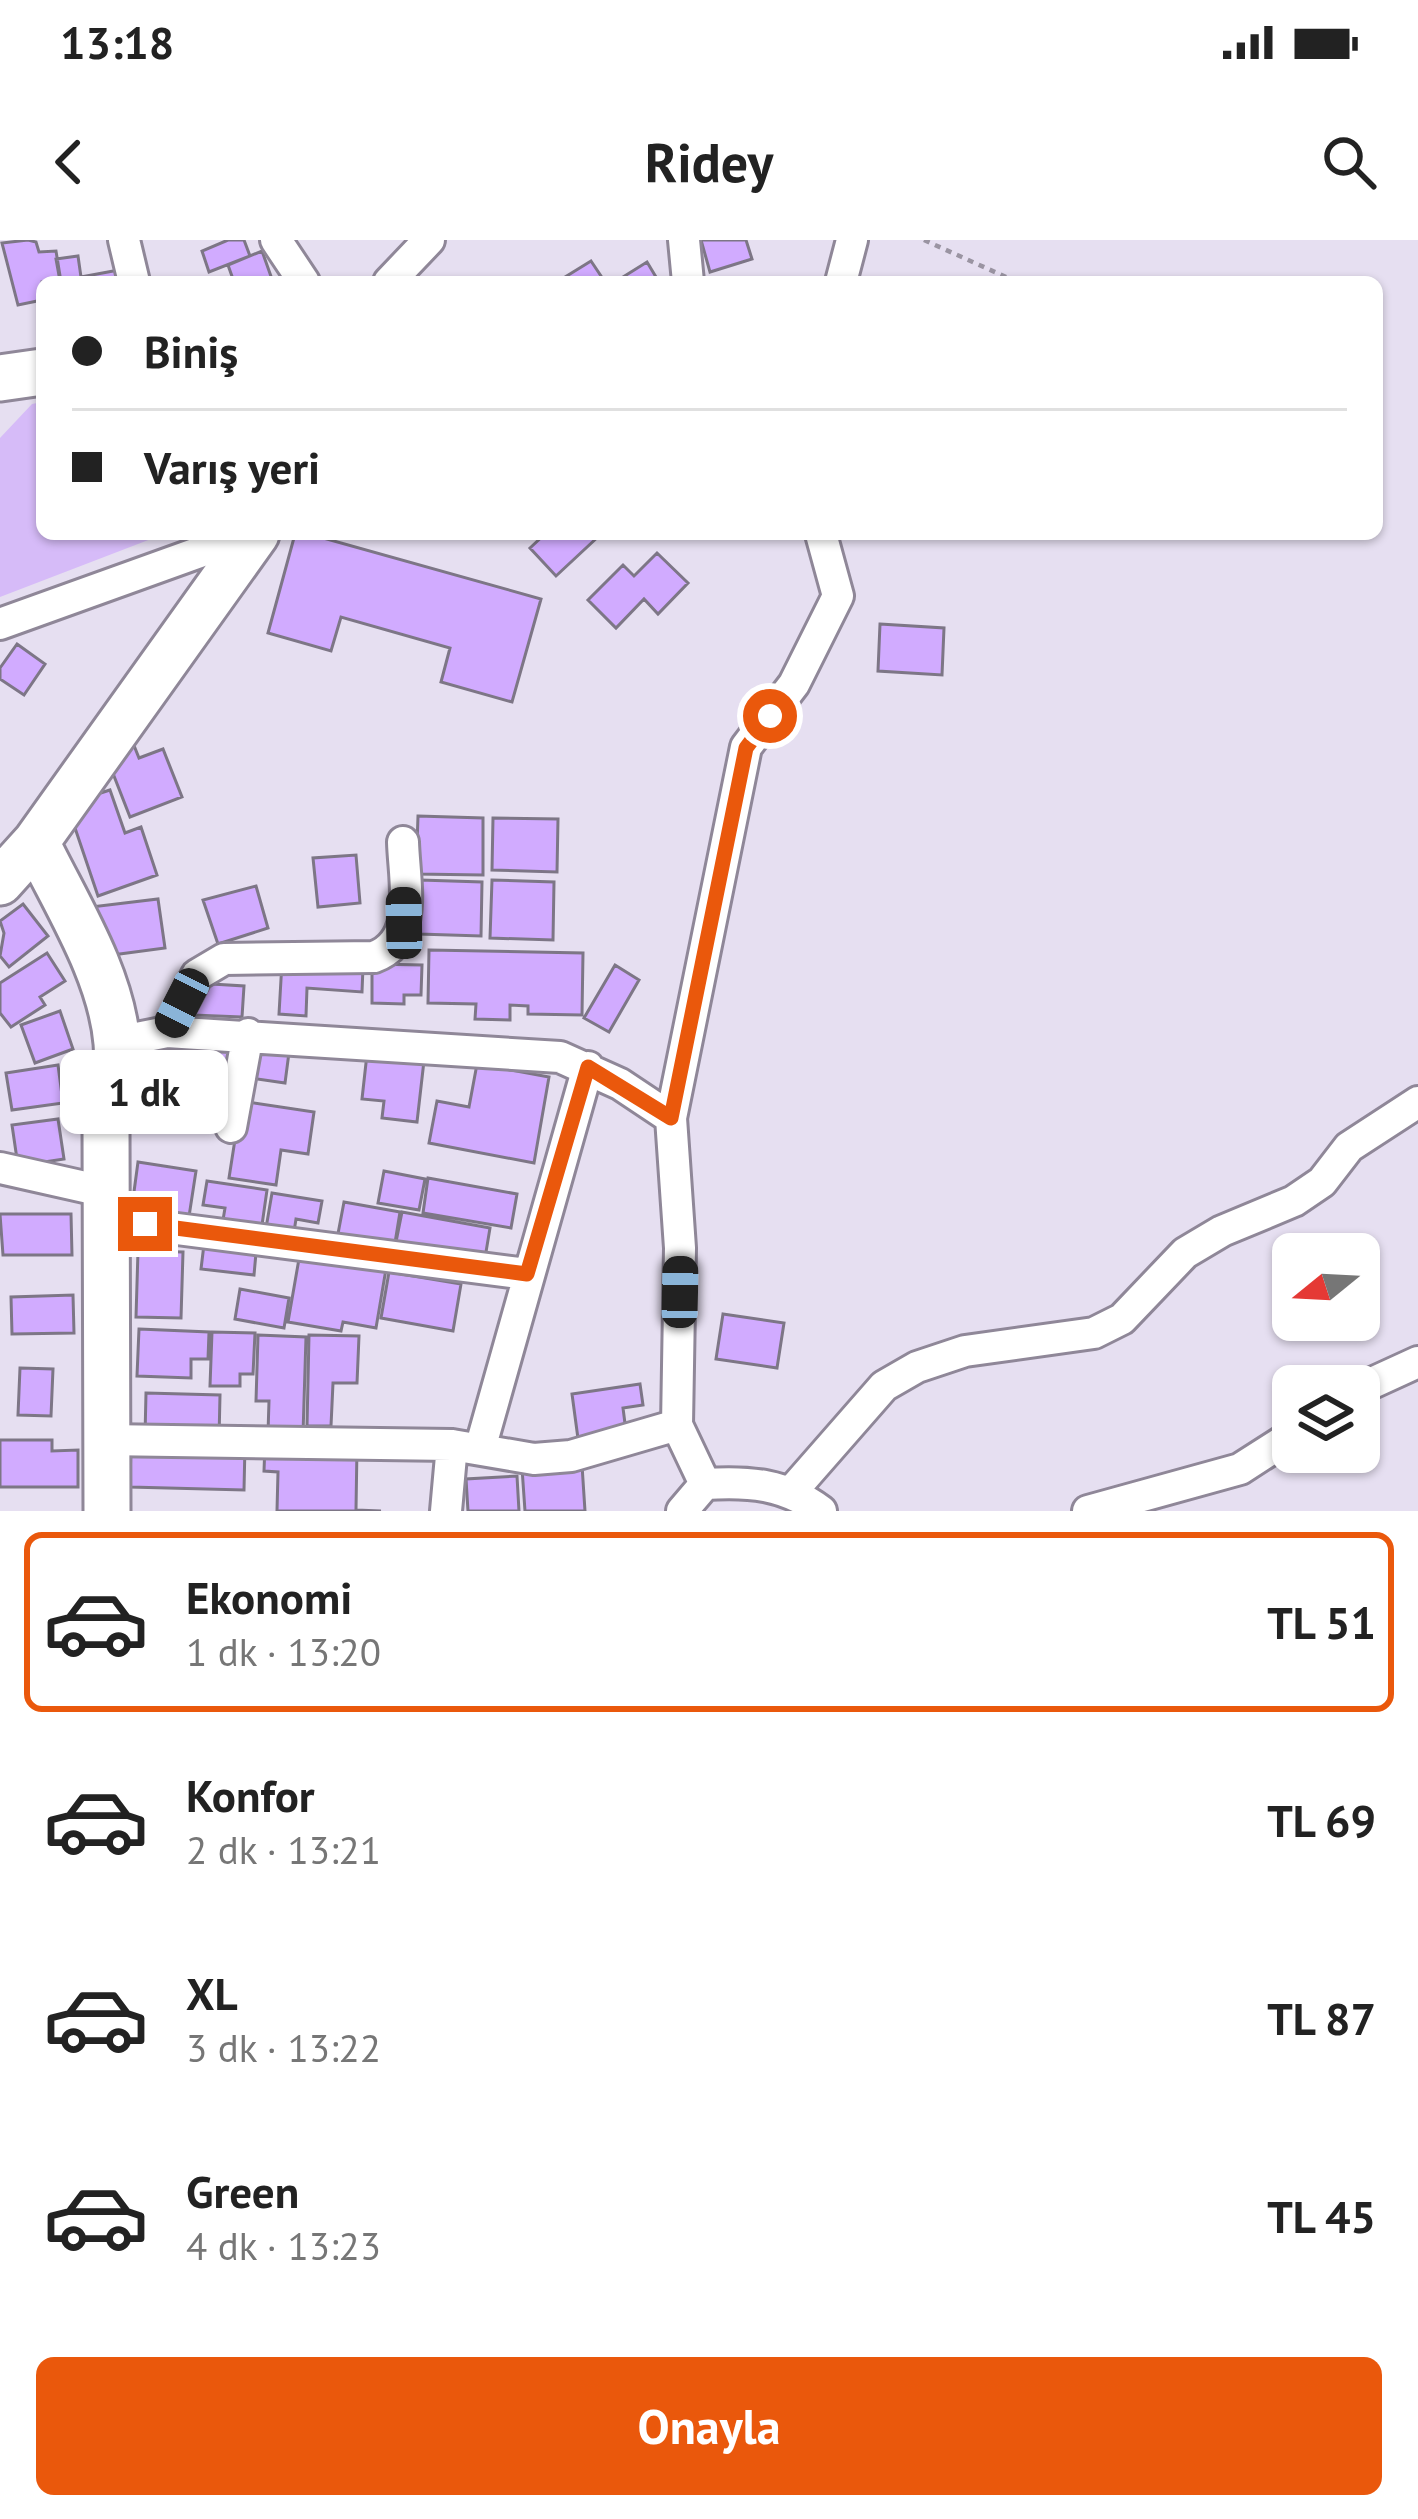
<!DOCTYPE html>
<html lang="tr">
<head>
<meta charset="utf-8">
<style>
	body { margin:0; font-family:"PT Sans",sans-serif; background:#f6f6f6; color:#222; height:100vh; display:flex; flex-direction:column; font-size:45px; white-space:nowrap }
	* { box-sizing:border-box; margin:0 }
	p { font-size:39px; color:#767676 }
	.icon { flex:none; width:66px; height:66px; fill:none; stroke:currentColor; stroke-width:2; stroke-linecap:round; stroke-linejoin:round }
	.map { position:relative; height:1271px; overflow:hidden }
	.side { display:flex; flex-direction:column; background:#fff; flex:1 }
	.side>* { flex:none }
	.banner { position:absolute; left:36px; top:36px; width:1347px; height:264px; border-radius:18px; box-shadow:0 3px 9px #0004; display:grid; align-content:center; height:264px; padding:0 36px; background:#fff }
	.needle { width:78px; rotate:252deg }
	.controls { position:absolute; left:1272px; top:993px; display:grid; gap:24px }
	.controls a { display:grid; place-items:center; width:108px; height:108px; border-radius:18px; background:#fff; box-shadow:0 3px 9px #0004; font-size:60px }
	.end { position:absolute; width:54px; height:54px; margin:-27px; border:15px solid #ea580c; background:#fff; box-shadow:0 0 0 6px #fff }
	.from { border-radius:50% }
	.bubble { position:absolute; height:84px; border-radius:18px; background:#fff; box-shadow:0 3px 9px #0004; font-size:39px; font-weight:700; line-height:84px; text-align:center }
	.car { position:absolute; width:36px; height:72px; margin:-36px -18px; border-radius:15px; box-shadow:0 0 9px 3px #0007; background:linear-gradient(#222 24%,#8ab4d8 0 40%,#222 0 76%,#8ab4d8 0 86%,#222 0) }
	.banner b { display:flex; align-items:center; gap:42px; height:114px; font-size:45px }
	.banner b+b { border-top:3px solid #e0e0e0 }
	.banner i { width:30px; height:30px; background:#222 }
	ul { padding:21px 0 0; list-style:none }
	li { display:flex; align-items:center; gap:36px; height:180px; margin:0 24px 18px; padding:0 12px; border:6px solid transparent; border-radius:18px }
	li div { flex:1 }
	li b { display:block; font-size:45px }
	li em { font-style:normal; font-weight:700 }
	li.active { border-color:#ea580c }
	li>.icon { width:108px; height:108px; stroke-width:1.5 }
	.primary-button { display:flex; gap:24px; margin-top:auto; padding:24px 36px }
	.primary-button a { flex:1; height:138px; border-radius:18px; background:#ea580c; color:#fff; font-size:48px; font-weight:700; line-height:138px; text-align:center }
	.status { display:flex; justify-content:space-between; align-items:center; height:84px; padding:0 60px; background:#fff; direction:ltr }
	.status svg { height:33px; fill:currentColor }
	header { display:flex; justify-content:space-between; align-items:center; height:156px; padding:0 36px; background:#fff; font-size:54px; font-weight:700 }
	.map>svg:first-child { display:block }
	.green { fill:#d6bbf8 }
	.building { fill:#d1abff; stroke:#7d7686; stroke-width:3 }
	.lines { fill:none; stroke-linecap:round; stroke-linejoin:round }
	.street-casing { stroke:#8f8798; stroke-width:36 }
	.secondary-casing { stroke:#8f8798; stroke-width:51 }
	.path { stroke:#9a94a2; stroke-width:4.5; stroke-dasharray:6 6; stroke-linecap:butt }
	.street { stroke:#fff; stroke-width:30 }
	.secondary { stroke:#fff; stroke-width:45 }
	.route { stroke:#ea580c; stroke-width:15 }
</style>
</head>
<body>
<div class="status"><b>13:18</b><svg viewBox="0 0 49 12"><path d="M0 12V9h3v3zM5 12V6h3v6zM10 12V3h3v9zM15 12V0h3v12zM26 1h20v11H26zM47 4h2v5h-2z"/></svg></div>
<header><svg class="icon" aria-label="back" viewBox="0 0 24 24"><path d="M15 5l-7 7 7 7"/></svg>Ridey<svg class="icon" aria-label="search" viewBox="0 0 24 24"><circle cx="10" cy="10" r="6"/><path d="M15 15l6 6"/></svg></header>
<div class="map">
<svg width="1418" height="1271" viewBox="0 0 1418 1271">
	<rect width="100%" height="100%" fill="#e6dff1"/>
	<path class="green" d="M42,162V294H164L0,357V198L32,164Z"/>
	<path class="building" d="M28,0L36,2L39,12L56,11L61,42H42V60L18,65L2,3Z
		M228,0H244L250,16L209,32L202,11Z
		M701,0H746L752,19L710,32Z
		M262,11L273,42H234L228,25Z
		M78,16L81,37L60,41L56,19Z
		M591,21L605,42H557Z
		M647,22L659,42H615Z
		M124,29L127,42L60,41L81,37Z
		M295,294H309L541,359L512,462L441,442L450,408L341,377L331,411L268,393Z
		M545,294H601L556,336L530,308Z
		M657,313L688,343L658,374L644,359L616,388L588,360L623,325L634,336Z
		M880,384L944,388L942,435L878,431Z
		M17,404L45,424L24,455L0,439V428Z
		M133,503L139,518L163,509L182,557L130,577L105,513Z
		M110,550L125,593L141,587L157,635L98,656L74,585L82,559Z
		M418,576L483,578V635L416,634Z
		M493,578L558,579L557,632L492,630Z
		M356,615L360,663L318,667L313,618Z
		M420,640L482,642L481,696L419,694Z
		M492,640L554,642L553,700L490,698Z
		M256,646L268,688L218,704L203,660Z
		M158,659L165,708L97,717L91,667Z
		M23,664L48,696L9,727L0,716L4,693L0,681Z
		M429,710L583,713L582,775L528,774V766L510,765V780L475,779L476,764L428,763Z
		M47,713L65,741L40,757L45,765L11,787L0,773V743Z
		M282,722L363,727L362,752L307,748L306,776L279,774Z
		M372,724L422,725L421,755H404V764L372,763Z
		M615,725L639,740L609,792L584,778Z
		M195,743L244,746L242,777L193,775Z
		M60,771L73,809L35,823L21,785Z
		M147,797L230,809L225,844L192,839L185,888L160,884L168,835L142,831Z
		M257,800L290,805L285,843L251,838Z
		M368,805L425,812L417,882L382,878L384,861L362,859Z
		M477,824L549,837L534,923L429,903L437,861L469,867Z
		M58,825L63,863L12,870L6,833Z
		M241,861L314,872L308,914L281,910L276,945L229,938Z
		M58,879L64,919L18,926L12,885Z
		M138,922L196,931L188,983L131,974Z
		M384,931L425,939L419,970L378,963Z
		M428,938L517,954L511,988L423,973Z
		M207,941L267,950L261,992L222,986L225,968L203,965Z
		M272,953L322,961L318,983L296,979L293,998L265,994Z
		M344,962L400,972L394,1009L337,999Z
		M402,972L490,988L484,1024L395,1007Z
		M0,974H71L72,1015H3Z
		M205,996L257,1002L254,1035L201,1029Z
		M138,1011L183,1012L181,1078L136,1077Z
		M300,1013L386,1029L376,1088L343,1082L341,1091L288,1082Z
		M389,1032L461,1044L453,1091L381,1078Z
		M240,1049L289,1058L284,1088L235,1079Z
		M73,1055L74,1093L12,1094L11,1057Z
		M723,1074L784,1083L777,1128L716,1119Z
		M139,1089L209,1092L208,1119H191V1138L137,1136Z
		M212,1092L255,1093L253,1134H240V1146H210Z
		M258,1095L306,1097L303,1194L268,1193L269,1161H256Z
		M309,1095L359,1096L357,1143H333L331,1186H307Z
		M20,1128L53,1129L51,1176L18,1175Z
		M640,1144L643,1165L623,1168L627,1199L579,1206L572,1154Z
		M146,1153L220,1155L219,1199L145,1196Z
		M0,1200H52V1211L78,1210V1247H0Z
		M131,1202L245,1205L244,1250L130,1247Z
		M265,1204L357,1207L356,1270L381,1271H277L278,1232L264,1231Z
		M582,1225L585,1271H525L522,1228Z
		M517,1236L519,1271H468L466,1239Z"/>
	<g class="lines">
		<defs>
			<path id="street" d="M124,0L134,42
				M276,0L304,42
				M684,0L688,42
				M389,42L429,0
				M841,42L852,0
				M0,384L250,294
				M167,792L197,735L224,719L374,717C419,701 404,641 403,602
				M117,802L167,792L560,817L620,844L671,878
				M231,887L248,794
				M0,928L107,952
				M107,980L527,1034
				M1359,1149L1418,1122
				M105,1200L452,1205L534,1219L571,1216L677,1185
				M480,1209L588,827
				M793,1250L884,1146L917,1127L965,1111L1094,1093L1122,1079L1185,1013L1222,991L1294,961L1322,942L1349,907L1418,862
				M446,1271L452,1205
				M682,1271L705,1244
				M821,1271C785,1244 749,1241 705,1244L677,1185L680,1008L671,878L746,507L794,444L838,356L821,294
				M1088,1271L1240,1229L1293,1195"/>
			<path id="secondary" d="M0,138L42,132
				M36,602C66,664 111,733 117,803C119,831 111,859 106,886L107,1271
				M0,642L36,602L256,294"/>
		</defs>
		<use href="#street" class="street-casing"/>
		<use href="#secondary" class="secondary-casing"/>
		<path class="path" d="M924,0L1017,42"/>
		<use href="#street" class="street"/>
		<use href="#secondary" class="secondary"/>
	</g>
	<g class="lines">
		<path class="route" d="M145,984L527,1034L588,827L671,878L746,508L770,476"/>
	</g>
</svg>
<div class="controls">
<a><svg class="needle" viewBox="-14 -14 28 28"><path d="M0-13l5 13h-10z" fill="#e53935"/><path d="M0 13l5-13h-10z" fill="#767676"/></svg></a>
<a><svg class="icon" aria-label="layers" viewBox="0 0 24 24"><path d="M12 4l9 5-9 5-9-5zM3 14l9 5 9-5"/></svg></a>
</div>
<i class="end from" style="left:770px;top:476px"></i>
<i class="end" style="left:145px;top:984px"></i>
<div class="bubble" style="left:60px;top:810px;width:168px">1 dk</div>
<i class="car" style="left:404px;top:683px;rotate:359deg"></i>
<i class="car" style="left:182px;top:763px;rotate:207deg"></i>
<i class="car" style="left:680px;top:1052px;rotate:1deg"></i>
<div class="banner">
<b><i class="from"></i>Biniş</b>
<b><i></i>Varış yeri</b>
</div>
</div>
<section class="side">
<ul>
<li class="active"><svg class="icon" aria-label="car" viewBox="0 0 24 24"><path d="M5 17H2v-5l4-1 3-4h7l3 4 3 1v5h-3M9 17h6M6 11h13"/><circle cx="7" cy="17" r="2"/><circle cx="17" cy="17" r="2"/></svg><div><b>Ekonomi</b><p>1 dk · 13:20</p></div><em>TL 51</em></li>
<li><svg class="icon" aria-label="car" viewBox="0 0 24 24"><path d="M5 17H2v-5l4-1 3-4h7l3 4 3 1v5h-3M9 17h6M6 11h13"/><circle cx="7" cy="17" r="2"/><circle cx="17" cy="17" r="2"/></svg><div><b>Konfor</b><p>2 dk · 13:21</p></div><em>TL 69</em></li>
<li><svg class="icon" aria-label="car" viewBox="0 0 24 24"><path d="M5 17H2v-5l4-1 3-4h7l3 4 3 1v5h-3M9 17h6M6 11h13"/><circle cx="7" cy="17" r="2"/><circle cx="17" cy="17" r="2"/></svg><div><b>XL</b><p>3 dk · 13:22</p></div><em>TL 87</em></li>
<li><svg class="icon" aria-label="car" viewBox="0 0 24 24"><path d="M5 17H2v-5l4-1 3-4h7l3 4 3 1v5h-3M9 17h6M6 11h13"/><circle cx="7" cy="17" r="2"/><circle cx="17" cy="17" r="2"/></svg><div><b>Green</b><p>4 dk · 13:23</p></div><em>TL 45</em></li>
</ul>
<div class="primary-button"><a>Onayla</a></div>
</section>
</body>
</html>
